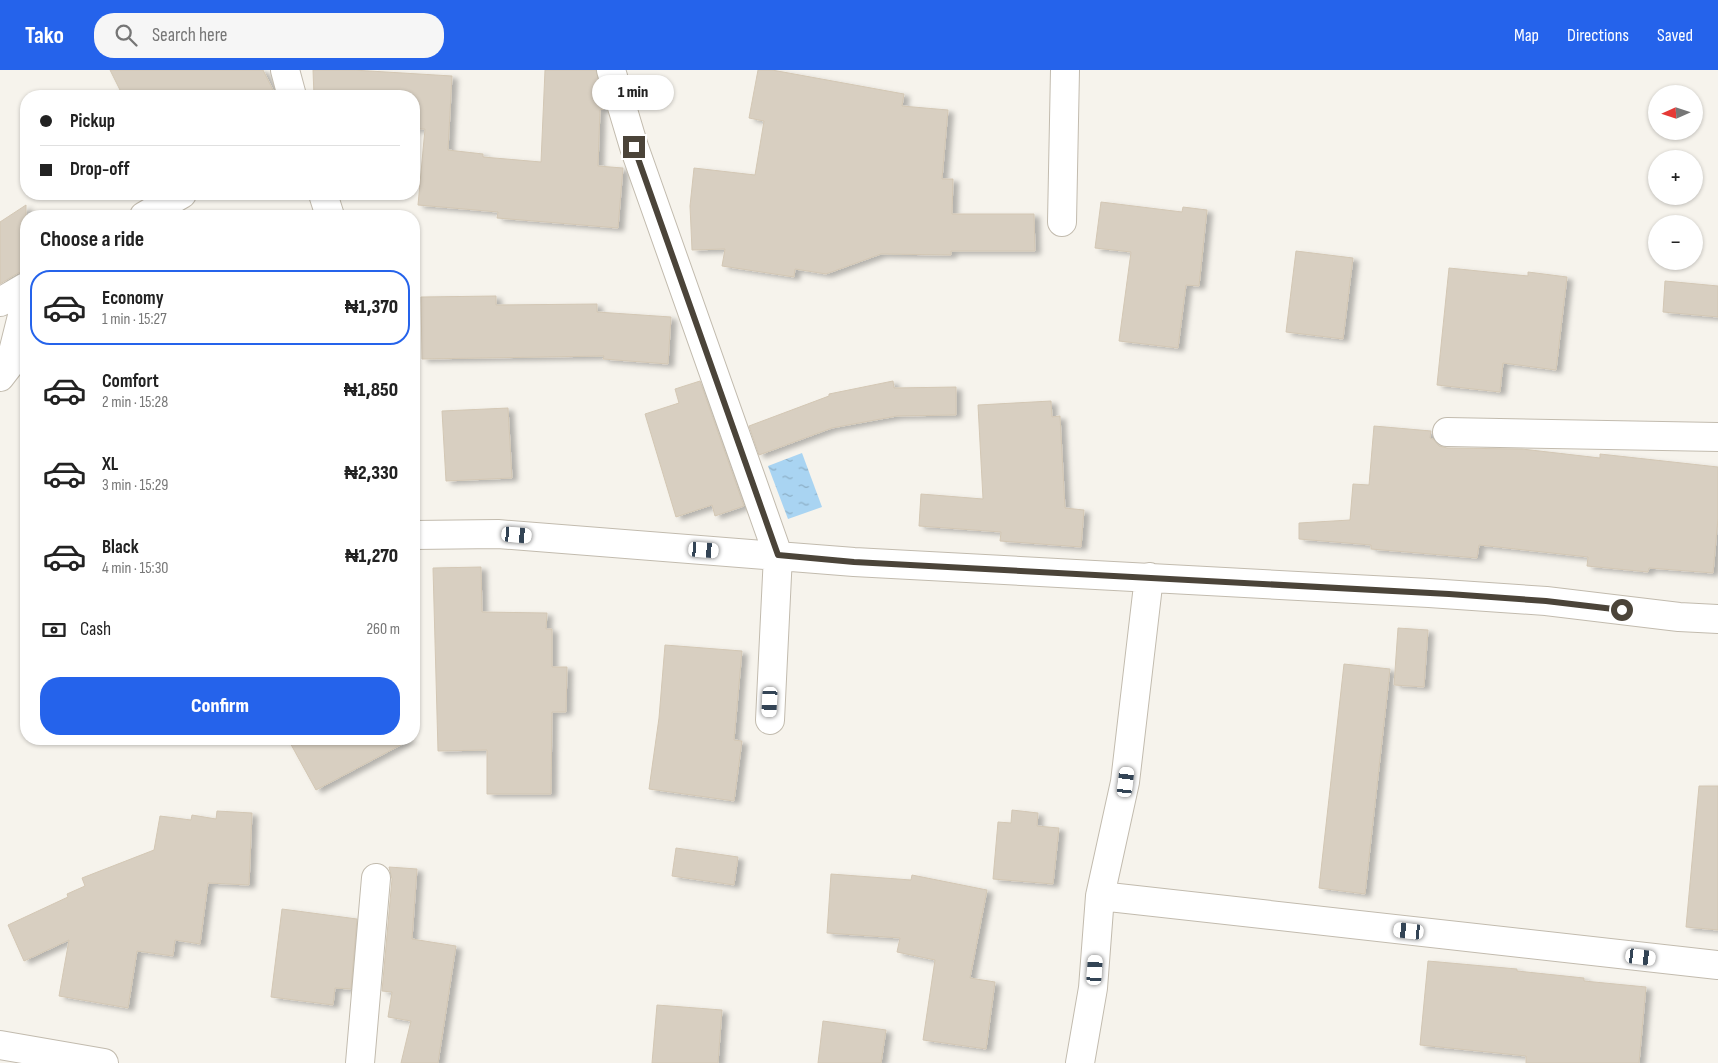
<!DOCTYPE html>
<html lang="en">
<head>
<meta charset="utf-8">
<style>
	body { margin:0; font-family:"Sofia Sans Condensed",sans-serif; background:#f6f6f6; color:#222; height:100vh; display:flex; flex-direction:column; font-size:19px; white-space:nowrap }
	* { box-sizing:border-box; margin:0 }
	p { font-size:16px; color:#767676 }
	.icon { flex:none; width:28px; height:28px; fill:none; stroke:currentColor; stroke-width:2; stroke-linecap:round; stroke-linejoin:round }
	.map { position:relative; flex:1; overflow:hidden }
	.side { position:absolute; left:20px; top:140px; width:400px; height:535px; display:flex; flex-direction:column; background:#fff; border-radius:20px; box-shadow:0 1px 4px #0004 }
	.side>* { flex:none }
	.top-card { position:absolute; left:20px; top:20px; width:400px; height:110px; border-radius:20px; box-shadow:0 1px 4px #0004; display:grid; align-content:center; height:110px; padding:0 20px; background:#fff }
	.needle { width:32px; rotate:267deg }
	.controls { position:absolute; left:1648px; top:15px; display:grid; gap:10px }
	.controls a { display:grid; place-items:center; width:55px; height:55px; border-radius:50%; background:#fff; box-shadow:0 1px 4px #0004; font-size:25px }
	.end { position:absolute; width:22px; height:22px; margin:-11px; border:6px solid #4b4439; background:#fff; box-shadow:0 0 0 2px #fff }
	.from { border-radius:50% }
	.bubble { position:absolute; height:35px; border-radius:18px; background:#fff; box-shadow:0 1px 4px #0004; font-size:16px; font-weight:800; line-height:35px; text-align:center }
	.car { position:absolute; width:15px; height:30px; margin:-15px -8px; border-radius:6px; box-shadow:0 0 4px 1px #0007; background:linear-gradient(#fff 24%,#345 0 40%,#fff 0 76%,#345 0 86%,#fff 0) }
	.top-card b { display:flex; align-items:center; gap:18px; height:48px; font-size:19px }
	.top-card b+b { border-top:1px solid #e0e0e0 }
	.top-card i { width:12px; height:12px; background:#222 }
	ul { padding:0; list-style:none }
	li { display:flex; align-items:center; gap:15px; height:75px; margin:0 10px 8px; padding:0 10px; border:2px solid transparent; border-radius:20px }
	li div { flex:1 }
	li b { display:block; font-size:19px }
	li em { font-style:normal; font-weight:800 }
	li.selected { border-color:#2563eb }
	li>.icon { width:45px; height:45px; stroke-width:1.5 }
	h2 { padding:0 20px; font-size:22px; line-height:60px }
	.pay { display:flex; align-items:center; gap:12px; height:55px; padding:0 20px; font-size:19px }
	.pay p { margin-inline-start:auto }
	.primary-button { display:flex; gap:10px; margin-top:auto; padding:10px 20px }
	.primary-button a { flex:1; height:58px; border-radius:20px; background:#2563eb; color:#fff; font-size:20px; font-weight:800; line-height:58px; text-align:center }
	header { display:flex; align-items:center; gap:30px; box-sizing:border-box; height:70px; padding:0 25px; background:#2563eb; color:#fff }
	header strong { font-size:24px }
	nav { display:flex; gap:28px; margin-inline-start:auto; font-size:18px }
	.search { width:350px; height:45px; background:#f6f6f6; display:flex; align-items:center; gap:12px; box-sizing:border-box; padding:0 18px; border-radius:20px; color:#767676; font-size:19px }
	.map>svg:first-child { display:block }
	.water { fill:url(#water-ripples) }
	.building { fill:#d8cfc1; stroke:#d3c7b4; filter:url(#shadow) }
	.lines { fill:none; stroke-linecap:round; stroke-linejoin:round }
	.minor-casing { stroke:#c2bbae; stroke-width:30 }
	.minor { stroke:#fff; stroke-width:28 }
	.route { stroke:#4b4439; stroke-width:6 }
</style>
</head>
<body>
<header>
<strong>Tako</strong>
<div class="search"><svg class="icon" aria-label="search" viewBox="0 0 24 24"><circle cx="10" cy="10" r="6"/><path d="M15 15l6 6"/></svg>Search here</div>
<nav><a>Map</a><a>Directions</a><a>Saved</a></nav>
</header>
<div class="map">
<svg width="1718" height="993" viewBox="0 0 1718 993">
	<defs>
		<pattern id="water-ripples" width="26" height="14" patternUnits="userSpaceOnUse" patternTransform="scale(1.25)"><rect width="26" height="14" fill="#a9d4f2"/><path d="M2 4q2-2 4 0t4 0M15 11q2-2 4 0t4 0" fill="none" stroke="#8caec5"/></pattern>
		<filter id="shadow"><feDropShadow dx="5.5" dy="3" stdDeviation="2.5" flood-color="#0004"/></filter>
	</defs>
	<rect width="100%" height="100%" fill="#f6f3ec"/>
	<path class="water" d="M802,383L822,437L788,449L768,396Z"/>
	<path class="building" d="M110,0H263L276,26H123Z
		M313,0H353L452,6L448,80L483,84V87L541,92L545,0H596L606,38L600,40L598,96L623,98L618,158L497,148L498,142L418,135L425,59H414V26H314Z
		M758,0H772L904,24L902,36L948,40L942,109H953L952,144H1034L1035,181H951V185L881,184L826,204L795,199L794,207L722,196L725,179L692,180L690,136L694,98L755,105L764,51L749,48Z
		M1101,132L1182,142L1183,137L1207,140L1199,216L1186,215L1178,278L1119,271L1131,182L1095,178Z
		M26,135V201L18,203L0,214V152Z
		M1296,181L1353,188L1343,269L1286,262Z
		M1449,198L1528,206V202L1567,207L1556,300L1503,293L1500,322L1437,315Z
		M1665,211L1718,216V247L1663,242Z
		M496,226V235L597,234V242L671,247L668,294L603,289L604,286L422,289L421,227Z
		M700,311L744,436L715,446L712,435L676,447L645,344L679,333L675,319Z
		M893,311L894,318L956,317V345L897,346L832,358L759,385L749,356L829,326V324Z
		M1051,331L1052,347L1060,346L1065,438L1084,440L1081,477L1000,471L1001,462L919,456L921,424L983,429L978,335Z
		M508,338L512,408L446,411L442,341Z
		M1374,356L1431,361L1430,368L1433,369L1439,376L1447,378L1522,379L1600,388V384L1718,397V449L1713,503L1649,498L1648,502L1587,496L1588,487L1479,475L1477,488L1371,479V475L1299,469V453L1350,450L1353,414L1369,415Z
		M481,497L482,542L547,543L546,559H552V597H567L566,642H552L551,724H487V680L438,681L433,498Z
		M1398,558L1428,560L1424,617L1394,615Z
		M665,575L742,581L734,670L742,671L734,731L649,719L659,648Z
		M1344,594L1390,599L1365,824L1319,818Z
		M288,669H412L316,720Z
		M1699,716H1718V860L1686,857Z
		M1012,740L1038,743L1037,756L1059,758L1053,814L993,809L998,752L1011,753Z
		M217,741L252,743L249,815L208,813L200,874L175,870L173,886L137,881L128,938L59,926L69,870L24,891L8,855L68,827L67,824L85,816L82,808L154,780L160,746L191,750L192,745L216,749Z
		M676,778L738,787L734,815L672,806Z
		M389,797L417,799L412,869L456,876L438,993H401L411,951L388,947L392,922L382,921L392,809Z
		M831,804L911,810L912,805L987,820L970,908L995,912L986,979L923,970L935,890L897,882L900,868L827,863Z
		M282,839L357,849L351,919L335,918L333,935L271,927Z
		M1428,891L1517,899V901L1584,908V911L1646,917L1639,993H1526V986L1420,975Z
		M657,935L722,940L718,993H652Z
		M823,951L886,960L881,993H818Z"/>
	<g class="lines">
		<defs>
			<path id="minor" d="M285,0L292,26
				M611,0L634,77L778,485L770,650
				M323,124L330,146
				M144,146L182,124
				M1062,152L1065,0
				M0,232L26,217
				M0,307L10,294L22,246L26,242
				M1447,362L1718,367
				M414,465L498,464L854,492L1429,523L1546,531L1679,547L1718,549
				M1100,826L1718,895
				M0,975L104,993
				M360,993L376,808
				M1080,993L1093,918L1100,826L1125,712L1149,507"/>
		</defs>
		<use href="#minor" class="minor-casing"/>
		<use href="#minor" class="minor"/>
	</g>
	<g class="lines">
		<path class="route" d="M634,77L778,485L854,492L1449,524L1546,531L1622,540"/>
	</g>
</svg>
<div class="controls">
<a><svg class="needle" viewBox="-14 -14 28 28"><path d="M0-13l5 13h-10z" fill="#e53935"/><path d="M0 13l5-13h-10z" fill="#767676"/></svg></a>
<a>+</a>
<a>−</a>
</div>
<i class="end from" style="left:1622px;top:540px"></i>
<i class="end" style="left:634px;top:77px"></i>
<div class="bubble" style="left:592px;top:5px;width:82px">1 min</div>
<i class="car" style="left:517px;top:465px;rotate:95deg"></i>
<i class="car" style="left:704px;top:480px;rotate:94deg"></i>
<i class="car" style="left:770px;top:632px;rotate:183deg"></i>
<i class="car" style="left:1126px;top:712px;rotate:7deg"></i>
<i class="car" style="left:1409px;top:861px;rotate:276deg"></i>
<i class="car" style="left:1641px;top:887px;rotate:97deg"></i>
<i class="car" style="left:1095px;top:900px;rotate:4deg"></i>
<div class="top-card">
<b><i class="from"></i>Pickup</b>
<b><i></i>Drop-off</b>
</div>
<section class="side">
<h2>Choose a ride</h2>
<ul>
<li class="selected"><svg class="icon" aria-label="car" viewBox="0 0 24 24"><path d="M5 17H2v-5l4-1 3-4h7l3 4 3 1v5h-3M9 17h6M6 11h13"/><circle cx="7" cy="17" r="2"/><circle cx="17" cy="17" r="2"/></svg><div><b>Economy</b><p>1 min · 15:27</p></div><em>₦1,370</em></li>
<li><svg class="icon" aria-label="car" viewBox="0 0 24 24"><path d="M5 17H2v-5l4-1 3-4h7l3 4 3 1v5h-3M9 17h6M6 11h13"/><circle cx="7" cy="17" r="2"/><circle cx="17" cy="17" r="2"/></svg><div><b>Comfort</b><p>2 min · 15:28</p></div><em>₦1,850</em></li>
<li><svg class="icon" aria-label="car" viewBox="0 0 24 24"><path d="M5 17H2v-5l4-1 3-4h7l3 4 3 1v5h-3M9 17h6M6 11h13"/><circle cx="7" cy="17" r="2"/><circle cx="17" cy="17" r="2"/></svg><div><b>XL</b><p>3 min · 15:29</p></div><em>₦2,330</em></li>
<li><svg class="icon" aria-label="car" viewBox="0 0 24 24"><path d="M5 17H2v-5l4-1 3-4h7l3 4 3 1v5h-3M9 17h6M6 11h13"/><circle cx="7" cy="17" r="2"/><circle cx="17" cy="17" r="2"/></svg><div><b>Black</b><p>4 min · 15:30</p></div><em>₦1,270</em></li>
</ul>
<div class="pay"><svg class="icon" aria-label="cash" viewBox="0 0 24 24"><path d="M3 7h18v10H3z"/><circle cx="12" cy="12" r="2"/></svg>Cash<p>260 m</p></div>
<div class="primary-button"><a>Confirm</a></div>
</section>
</div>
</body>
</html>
